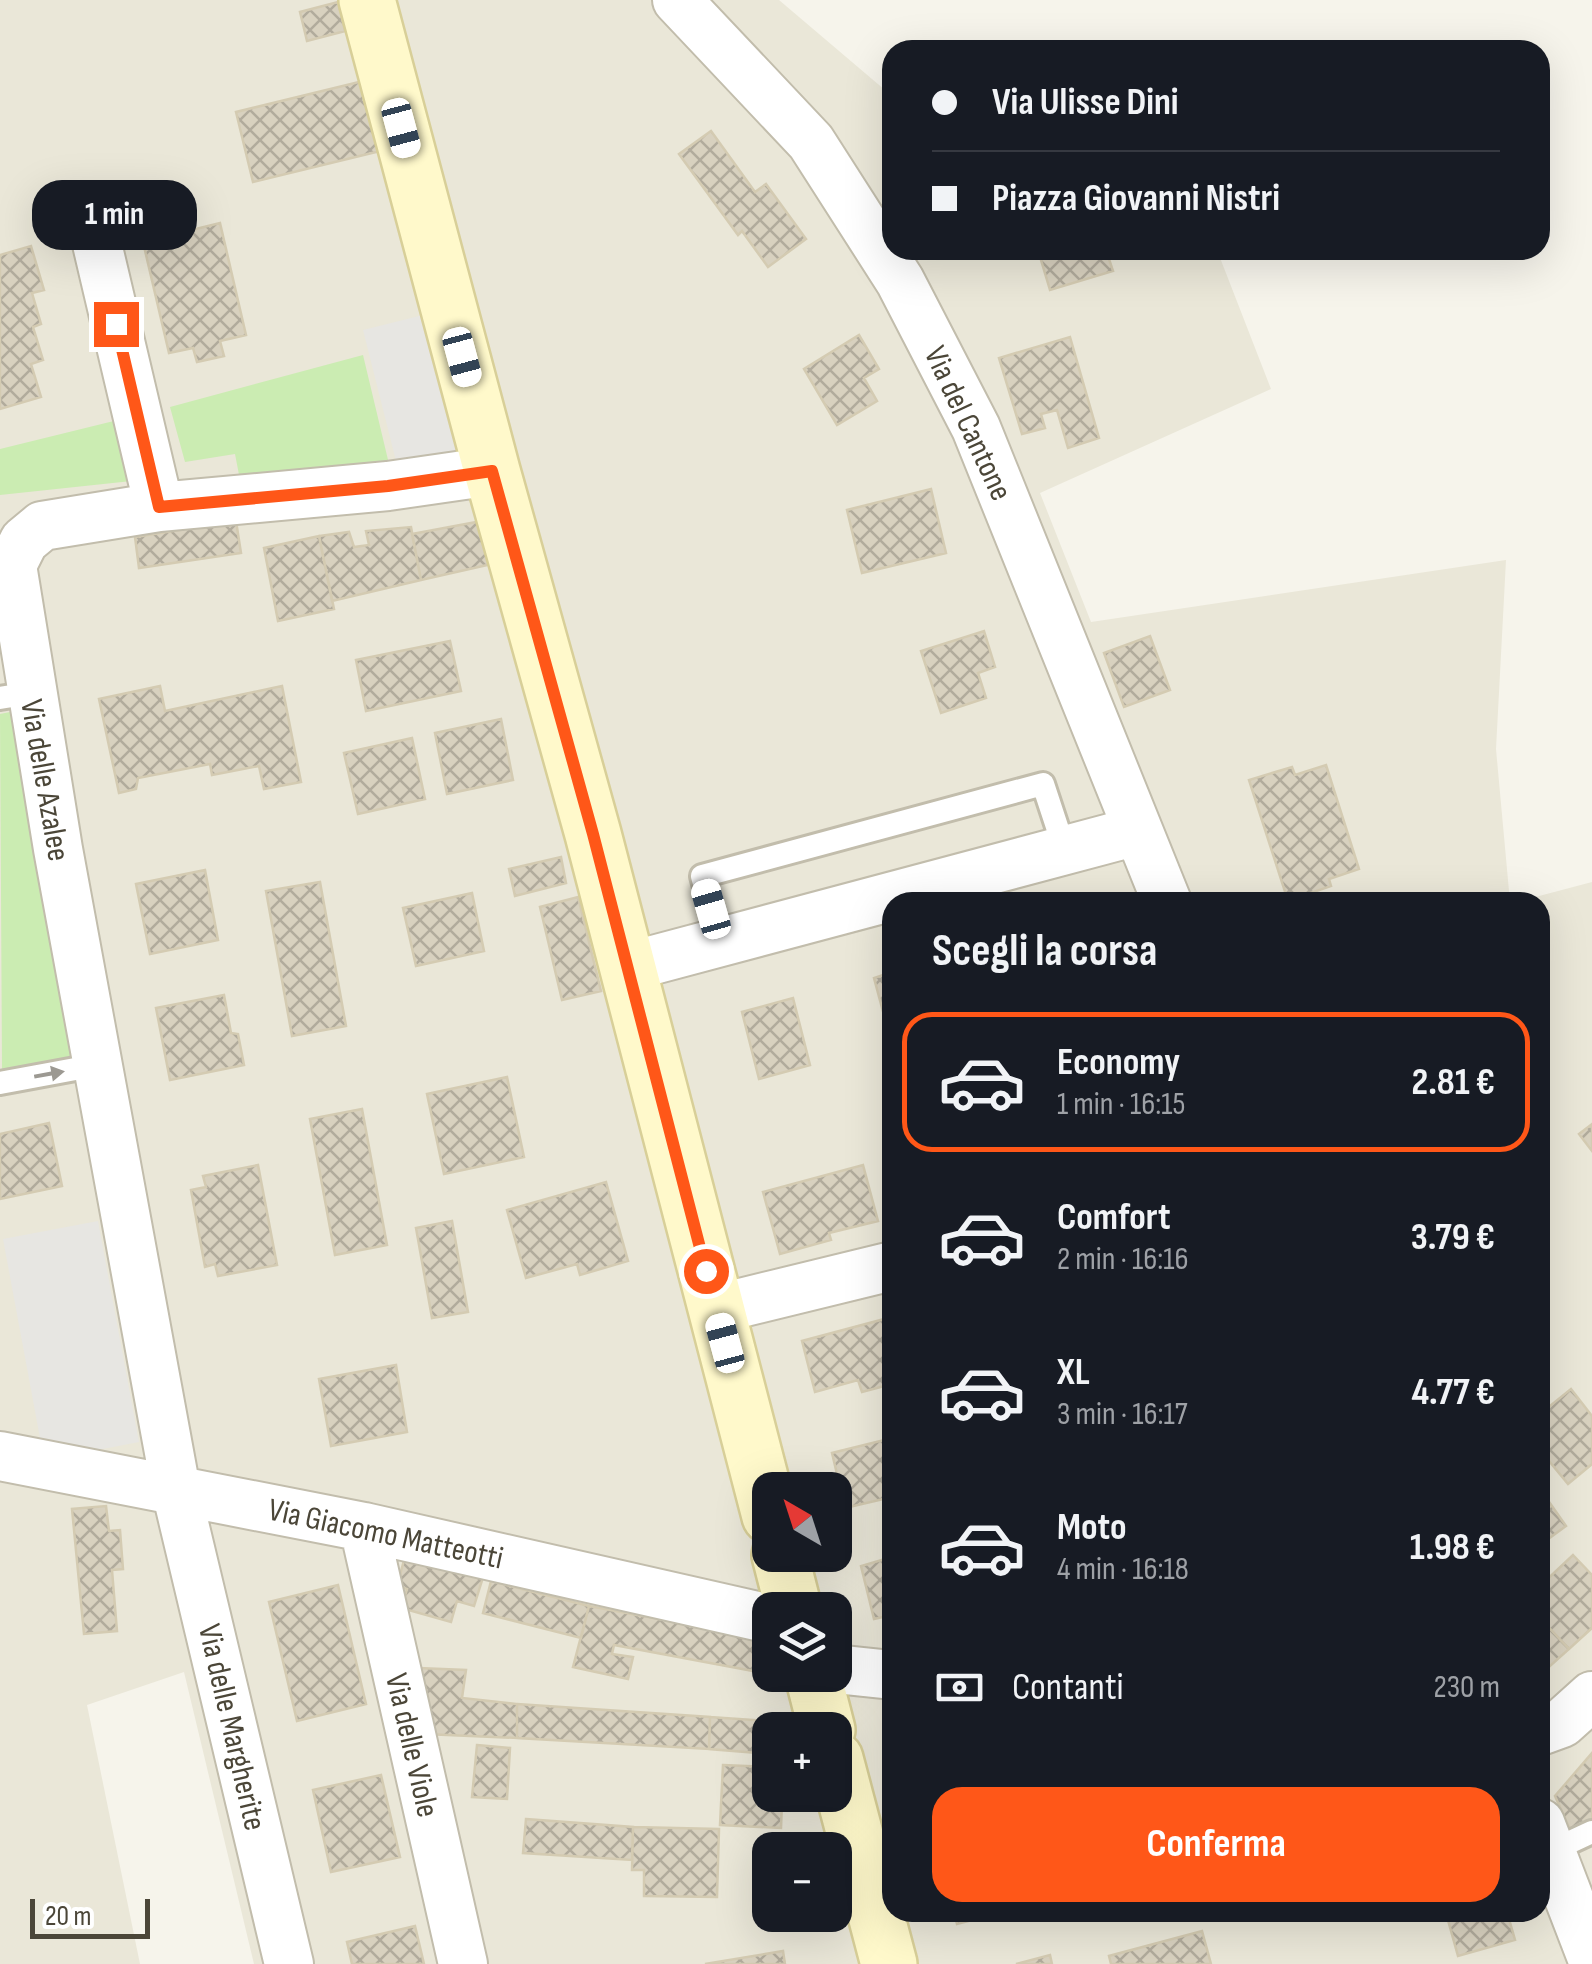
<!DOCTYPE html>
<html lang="it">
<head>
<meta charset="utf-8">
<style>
	body { margin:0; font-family:"Sofia Sans Condensed",sans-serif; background:#242831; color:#f1f3f6; height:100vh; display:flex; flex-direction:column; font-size:38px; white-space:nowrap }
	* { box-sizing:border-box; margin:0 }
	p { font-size:32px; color:#9ea1a6 }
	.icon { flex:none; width:55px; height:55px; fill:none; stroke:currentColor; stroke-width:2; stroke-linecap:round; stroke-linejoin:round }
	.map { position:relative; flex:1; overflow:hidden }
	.sheet { position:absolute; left:882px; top:892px; width:668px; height:1030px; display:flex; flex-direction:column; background:#171b24; border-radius:30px; box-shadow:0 10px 40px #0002 }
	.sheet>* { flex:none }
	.banner { position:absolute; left:882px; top:40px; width:668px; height:220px; border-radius:30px; box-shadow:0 10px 40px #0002; display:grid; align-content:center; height:220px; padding:0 50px; background:#171b24 }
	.needle { width:65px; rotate:321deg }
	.buttons { position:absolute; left:752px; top:1472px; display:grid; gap:20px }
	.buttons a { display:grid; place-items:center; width:100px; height:100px; border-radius:20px; background:#171b24; box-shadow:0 10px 40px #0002; font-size:50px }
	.scale { position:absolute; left:30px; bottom:25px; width:120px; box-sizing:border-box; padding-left:10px; border:5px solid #4b4638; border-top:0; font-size:28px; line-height:35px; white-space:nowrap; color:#4b4638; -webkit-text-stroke:8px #fff; paint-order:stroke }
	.end { position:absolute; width:45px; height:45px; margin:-22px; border:12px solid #ff5718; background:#fff; box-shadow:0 0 0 5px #fff }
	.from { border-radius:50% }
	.bubble { position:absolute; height:70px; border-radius:30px; background:#171b24; box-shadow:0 10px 40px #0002; font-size:32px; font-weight:700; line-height:70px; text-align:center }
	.car { position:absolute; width:30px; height:60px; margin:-30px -15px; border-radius:12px; box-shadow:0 0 8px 2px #0007; background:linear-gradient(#fff 24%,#345 0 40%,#fff 0 76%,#345 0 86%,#fff 0) }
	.banner b { display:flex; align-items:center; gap:35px; height:95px; font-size:38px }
	.banner b+b { border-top:2px solid #363941 }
	.banner i { width:25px; height:25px; background:#f1f3f6 }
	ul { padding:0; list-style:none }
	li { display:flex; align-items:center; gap:30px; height:140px; margin:0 20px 15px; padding:0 30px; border:5px solid transparent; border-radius:30px }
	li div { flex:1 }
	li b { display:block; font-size:38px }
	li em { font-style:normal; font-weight:700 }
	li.active { border-color:#ff5718 }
	li>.icon { width:90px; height:90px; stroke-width:1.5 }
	h2 { padding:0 50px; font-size:45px; line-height:120px }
	.pay { display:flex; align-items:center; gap:25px; height:110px; padding:0 50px; font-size:38px }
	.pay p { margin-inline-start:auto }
	.button { display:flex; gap:20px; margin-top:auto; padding:20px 50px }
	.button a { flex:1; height:115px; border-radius:30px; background:#ff5718; color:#fff; font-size:40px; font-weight:700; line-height:115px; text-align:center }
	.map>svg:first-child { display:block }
	.residential { fill:#eae7d8; fill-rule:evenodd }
	.grass { fill:#cbecb2 }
	.parking { fill:#e7e6e2 }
	.building { fill:url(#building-cross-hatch); stroke:#d4cbb2; stroke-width:2.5 }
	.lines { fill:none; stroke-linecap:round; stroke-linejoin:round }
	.lane-casing { stroke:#c2bdac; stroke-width:28 }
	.street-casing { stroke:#c2bdac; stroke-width:52 }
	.secondary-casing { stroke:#d8cf98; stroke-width:60 }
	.lane { stroke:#fff; stroke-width:22 }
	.street { stroke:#fff; stroke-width:48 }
	.secondary { stroke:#fff9cb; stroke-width:55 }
	.oneway { fill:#9c9992 }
	.route { stroke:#ff5718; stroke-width:12 }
	.labels { text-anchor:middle; stroke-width:8; stroke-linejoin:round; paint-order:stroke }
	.street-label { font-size:32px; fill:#4b4638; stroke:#fff }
</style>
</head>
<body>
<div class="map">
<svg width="1592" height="1964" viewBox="0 0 1592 1964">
	<defs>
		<pattern id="building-cross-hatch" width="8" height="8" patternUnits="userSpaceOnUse" patternTransform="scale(2.5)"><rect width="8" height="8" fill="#d8d1bf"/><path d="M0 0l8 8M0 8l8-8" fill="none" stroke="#b1ab9c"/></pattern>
	</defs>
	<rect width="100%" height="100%" fill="#f6f4eb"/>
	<path class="residential" d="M0,0H779L892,96V250H1217L1271,389L1040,493L1091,622L1506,560L1496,749L1510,902H892V1912H1540V902H1516L1592,882V1964H254L184,1672L87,1705L140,1964H0ZM770,1490H835V1555H770ZM770,1610H835V1675H770ZM770,1730H835V1795H770ZM770,1850H835V1915H770Z"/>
	<path class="grass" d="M363,355L389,464L240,480L235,454L185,462L170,407Z
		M126,418L141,480L0,495V449Z
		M15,711L78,1056L2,1070L0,714Z"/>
	<path class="parking" d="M423,315L459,452L396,461L363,330Z
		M98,1221L139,1442L77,1454L40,1438L3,1239Z"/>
	<path class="building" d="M338,2L345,31L307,41L300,12Z
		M363,81L380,151L253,182L236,112Z
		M711,131L755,192L766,184L806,239L768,267L742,231L738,235L679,154Z
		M220,223L246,335L220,341L224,356L197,362L193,348L169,353L143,242Z
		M31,246L44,290L32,293L41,324L33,327L43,360L31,364L41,397L0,409V255Z
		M1038,250H1106L1113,271L1050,290Z
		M859,335L879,369L864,378L877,401L837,425L804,369Z
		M1070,337L1099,438L1068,448L1057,410L1041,414L1045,428L1022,434L999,358Z
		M931,489L946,553L862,573L847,510Z
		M487,520L496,563L421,580L412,534Z
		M236,521L241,553L139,568L135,537Z
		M411,527L421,580L332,601L319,536L349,532L354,547L369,545L366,531Z
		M319,536L334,609L278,621L264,548Z
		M984,631L995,667L978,673L986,698L941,713L921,651Z
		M1150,636L1170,690L1124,707L1104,653Z
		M450,641L461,691L366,711L356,660Z
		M160,686L165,711L282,686L301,782L264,789L259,766L212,775L210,764L138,778L136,789L119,793L99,699Z
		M501,719L513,780L447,794L435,733Z
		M412,738L425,799L358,814L344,753Z
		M1326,765L1359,869L1329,879L1331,886L1288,901L1249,780L1292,767L1295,775Z
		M561,857L566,883L515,896L509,869Z
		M205,870L218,940L150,954L136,884Z
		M320,882L346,1026L292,1036L266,891Z
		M472,893L484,951L416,966L403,908Z
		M578,897L601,991L562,1000L540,907Z
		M892,972V1045L874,978Z
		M224,995L231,1033L238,1034L244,1065L170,1080L156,1008Z
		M793,998L810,1065L759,1079L742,1012Z
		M507,1077L524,1157L444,1174L427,1094Z
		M362,1109L387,1245L335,1255L310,1119Z
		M49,1123L62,1186L0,1199V1134Z
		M1592,1124V1151L1579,1134Z
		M258,1165L277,1265L218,1276L215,1264L205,1267L191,1190L206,1187L203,1176Z
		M863,1165L878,1221L829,1233L831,1240L780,1254L763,1192Z
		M606,1182L628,1261L580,1275L577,1264L526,1278L507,1210Z
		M452,1221L468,1312L432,1318L416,1228Z
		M892,1317V1384L862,1392L858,1380L815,1392L802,1341Z
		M396,1365L407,1432L331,1446L319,1379Z
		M1571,1389L1592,1416V1464L1568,1484L1540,1450V1414Z
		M892,1438V1497L845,1508L832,1453Z
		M1540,1489L1566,1526L1540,1545Z
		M106,1506L109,1531L120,1530L123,1569L112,1570L117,1631L84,1634L72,1509Z
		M406,1553L484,1574L474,1606L457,1601L451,1622L401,1608L407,1589L397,1586Z
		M1573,1555L1592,1575V1628L1569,1649L1540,1618V1586Z
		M892,1557V1615L874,1619L861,1566Z
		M491,1581L589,1606L581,1638L483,1613Z
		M338,1585L366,1704L297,1721L269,1602Z
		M589,1606L760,1638L753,1671L614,1645L612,1654L633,1657L628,1679L573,1667Z
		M1540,1618L1569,1649L1540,1675Z
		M418,1668L466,1670L462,1698L517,1704V1738L425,1734Z
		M517,1704L710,1717L709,1749L517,1738Z
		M710,1717L782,1722L784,1730H770V1754L709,1749Z
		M477,1745L510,1748L507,1799L472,1797Z
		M1592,1753V1825L1572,1834L1555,1796Z
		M723,1765L770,1767V1795H773V1801L782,1802L781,1828L720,1825Z
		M381,1775L400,1857L331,1872L313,1790Z
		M526,1819L633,1827L632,1860L523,1853Z
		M633,1827L719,1829L717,1897L644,1896V1870H632Z
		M954,1912H1003L957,1924Z
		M1507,1912L1515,1940L1458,1956L1446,1913Z
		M415,1926L424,1964H352L347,1942Z
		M1202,1931L1211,1964H1111L1109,1956Z
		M783,1951L785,1964H705Z
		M1050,1955L1052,1964H1016Z"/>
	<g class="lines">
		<defs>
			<path id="lane" d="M0,698L31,693
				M720,942L702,876L1043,784L1065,851
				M0,1083L97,1065
				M1551,1851L1592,1832"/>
			<path id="street" d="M677,0L811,142L900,281L976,428L1167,902
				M90,214L159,507
				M627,967L1137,831
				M716,1309L892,1266
				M0,1456L364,1527L770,1619
				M364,1527L463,1964
				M835,1669L892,1675
				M1540,1731L1562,1723L1592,1696
				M1540,1823L1592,1958
				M289,1964L176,1490L58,849L12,565L24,541L42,526L159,507L388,486L492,471"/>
			<path id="secondary" d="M367,0L492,471L593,834L770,1516
				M780,1555L794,1610
				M813,1675L827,1730
				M835,1759L889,1964"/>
		</defs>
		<use href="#lane" class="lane-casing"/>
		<use href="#street" class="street-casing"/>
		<use href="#secondary" class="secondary-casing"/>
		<use href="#lane" class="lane"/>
		<use href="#street" class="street"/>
		<use href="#secondary" class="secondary"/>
	</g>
	<defs><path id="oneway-solid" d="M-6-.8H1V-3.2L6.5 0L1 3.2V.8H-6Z" transform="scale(2.5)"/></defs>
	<use class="oneway" href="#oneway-solid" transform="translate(49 1074) rotate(-10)"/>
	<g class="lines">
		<path class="route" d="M116,324L159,507L388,486L492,471L593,834L706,1271"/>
	</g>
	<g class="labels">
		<g class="street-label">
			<text transform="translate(969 423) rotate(65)" y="11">Via del Cantone</text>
			<text transform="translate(46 780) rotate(80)" y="11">Via delle Azalee</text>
			<text transform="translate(386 1533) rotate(12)" y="11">Via Giacomo Matteotti</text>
			<text transform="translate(233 1727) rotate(77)" y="11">Via delle Margherite</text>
			<text transform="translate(413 1745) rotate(77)" y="11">Via delle Viole</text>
		</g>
	</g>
</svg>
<div class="buttons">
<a><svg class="needle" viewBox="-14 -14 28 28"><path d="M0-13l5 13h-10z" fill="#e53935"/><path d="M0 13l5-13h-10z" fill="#9ea1a6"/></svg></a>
<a><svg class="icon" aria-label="layers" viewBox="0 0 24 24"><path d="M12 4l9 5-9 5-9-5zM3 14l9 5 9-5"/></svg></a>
<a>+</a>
<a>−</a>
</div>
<div class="scale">20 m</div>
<i class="end from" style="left:706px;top:1271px"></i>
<i class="end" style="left:116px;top:324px"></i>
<div class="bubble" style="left:32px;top:180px;width:165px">1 min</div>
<i class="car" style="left:401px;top:128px;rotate:165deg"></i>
<i class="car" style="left:462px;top:357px;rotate:165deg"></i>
<i class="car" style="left:711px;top:909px;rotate:344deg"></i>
<i class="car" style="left:725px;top:1343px;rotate:345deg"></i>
<div class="banner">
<b><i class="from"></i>Via Ulisse Dini</b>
<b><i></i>Piazza Giovanni Nistri</b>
</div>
<section class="sheet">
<h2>Scegli la corsa</h2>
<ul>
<li class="active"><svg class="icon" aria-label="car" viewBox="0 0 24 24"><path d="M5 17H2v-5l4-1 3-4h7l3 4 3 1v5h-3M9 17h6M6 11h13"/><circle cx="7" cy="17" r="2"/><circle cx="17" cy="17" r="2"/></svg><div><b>Economy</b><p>1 min · 16:15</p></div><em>2.81 €</em></li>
<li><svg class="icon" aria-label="car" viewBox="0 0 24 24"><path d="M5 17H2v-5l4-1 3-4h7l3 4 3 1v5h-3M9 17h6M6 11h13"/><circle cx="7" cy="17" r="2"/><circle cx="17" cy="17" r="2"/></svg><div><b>Comfort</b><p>2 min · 16:16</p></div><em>3.79 €</em></li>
<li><svg class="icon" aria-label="car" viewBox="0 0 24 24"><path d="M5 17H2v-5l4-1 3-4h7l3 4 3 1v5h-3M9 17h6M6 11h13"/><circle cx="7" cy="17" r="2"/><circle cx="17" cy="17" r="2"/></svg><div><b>XL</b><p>3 min · 16:17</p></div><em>4.77 €</em></li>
<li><svg class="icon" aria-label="car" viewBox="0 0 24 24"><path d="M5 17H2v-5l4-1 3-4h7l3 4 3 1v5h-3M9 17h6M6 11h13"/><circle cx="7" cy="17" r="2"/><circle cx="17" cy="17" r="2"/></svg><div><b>Moto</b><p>4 min · 16:18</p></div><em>1.98 €</em></li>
</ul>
<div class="pay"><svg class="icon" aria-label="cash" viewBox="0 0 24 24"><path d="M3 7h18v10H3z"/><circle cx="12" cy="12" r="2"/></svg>Contanti<p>230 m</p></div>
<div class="button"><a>Conferma</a></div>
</section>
</div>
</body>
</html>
